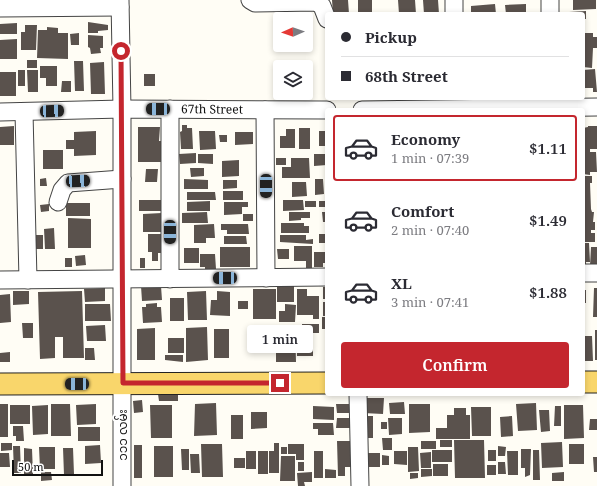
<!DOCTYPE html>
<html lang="en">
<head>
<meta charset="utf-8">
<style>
	body { margin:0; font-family:"Noto Serif","Noto Sans Myanmar",serif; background:#f2f2f3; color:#2b2b33; height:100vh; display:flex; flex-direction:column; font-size:15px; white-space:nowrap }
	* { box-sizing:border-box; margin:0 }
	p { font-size:13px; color:#7c7c81 }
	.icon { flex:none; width:22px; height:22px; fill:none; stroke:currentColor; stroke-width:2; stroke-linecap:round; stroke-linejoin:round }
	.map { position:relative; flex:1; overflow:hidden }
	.sheet { position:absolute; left:325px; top:108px; width:260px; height:288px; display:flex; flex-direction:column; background:#fff; border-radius:4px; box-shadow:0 2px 6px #0003 }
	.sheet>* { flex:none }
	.guide { position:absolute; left:325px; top:12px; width:260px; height:88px; border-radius:4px; box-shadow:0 2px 6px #0003; display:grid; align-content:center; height:88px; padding:0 16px; background:#fff }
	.needle { width:26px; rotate:268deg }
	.controls { position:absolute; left:273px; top:12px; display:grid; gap:8px }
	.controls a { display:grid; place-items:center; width:40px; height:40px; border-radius:4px; background:#fff; box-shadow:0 2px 6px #0003; font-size:20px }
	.scale { position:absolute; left:12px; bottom:10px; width:91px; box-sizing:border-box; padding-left:4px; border:2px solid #111; border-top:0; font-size:11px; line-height:14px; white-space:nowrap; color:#111; -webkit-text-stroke:3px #fff; paint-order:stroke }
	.end { position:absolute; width:18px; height:18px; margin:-9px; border:5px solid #c4262e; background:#fff; box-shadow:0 0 0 2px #fff }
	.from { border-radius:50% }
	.bubble { position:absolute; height:28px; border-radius:4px; background:#fff; box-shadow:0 2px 6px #0003; font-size:13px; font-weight:600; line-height:28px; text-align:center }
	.car { position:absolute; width:12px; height:24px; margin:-12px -6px; border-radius:5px; box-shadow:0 0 3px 1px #0007; background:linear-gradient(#222 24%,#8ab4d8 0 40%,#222 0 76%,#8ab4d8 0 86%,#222 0) }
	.guide b { display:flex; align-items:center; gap:14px; height:38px; font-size:15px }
	.guide b+b { border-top:1px solid #e1e1e2 }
	.guide i { width:10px; height:10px; background:#2b2b33 }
	ul { padding:7px 0 0; list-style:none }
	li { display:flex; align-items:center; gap:12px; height:66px; margin:0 8px 6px; padding:0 8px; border:2px solid transparent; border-radius:4px }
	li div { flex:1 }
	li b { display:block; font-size:15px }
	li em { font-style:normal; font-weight:600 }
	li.active { border-color:#c4262e }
	li>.icon { width:36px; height:36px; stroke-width:1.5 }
	.button { display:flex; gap:8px; margin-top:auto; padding:8px 16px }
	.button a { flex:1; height:46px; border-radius:4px; background:#c4262e; color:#fff; font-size:16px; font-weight:600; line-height:46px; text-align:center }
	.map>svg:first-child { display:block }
	.building { fill:#5a524d }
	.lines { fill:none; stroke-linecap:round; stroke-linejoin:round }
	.minor-casing { stroke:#444; stroke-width:19 }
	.major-casing { stroke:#222; stroke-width:23 }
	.minor { stroke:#fff; stroke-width:17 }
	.major { stroke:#f9d66b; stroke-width:21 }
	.route { stroke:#c4262e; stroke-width:5 }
	.labels { text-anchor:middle; stroke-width:4; stroke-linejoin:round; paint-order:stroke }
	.street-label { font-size:12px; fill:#111; stroke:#fff }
</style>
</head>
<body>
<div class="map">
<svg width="597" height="486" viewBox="0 0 597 486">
	<rect width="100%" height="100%" fill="#fffdf5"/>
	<path class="building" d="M332,0H348L349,14H333Z
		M358,0H372V14H358Z
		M398,0H415L416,14H399Z
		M423,0H438L439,14H424Z
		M573,0H596V9L573,10Z
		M495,4L496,14H471V6Z
		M526,4V14H506L505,5Z
		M586,11V19H583V14H569V12Z
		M88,22L108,25V30L98,31V33H88Z
		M17,23V34H0V24Z
		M25,25H37L36,50H21V32H25Z
		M47,27L58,28V33H68V59L37,58L38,30H47Z
		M583,27H585V33H593V37H597V48H593L592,68L583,67Z
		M79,33V45H71L70,34Z
		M88,35L103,36V48H100L101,53L91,54L90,48L88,47Z
		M17,39V59H0V40Z
		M27,60H37V68H27Z
		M74,61H83L84,91H75Z
		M104,62L105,94H91L90,63Z
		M40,66H57V86H46V78H40Z
		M595,69L597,92H593V88H583V70Z
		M18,70H25V86H18Z
		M27,70H38V92H28Z
		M0,72H16V96H0Z
		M144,74H155V86H144Z
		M62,81H71V92H61Z
		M182,125H187V128H192L193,149H181L180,132L182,131Z
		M14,126V145H0V127Z
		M588,126H597V149H590V152H596L597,172H590V175L583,174V128L588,127Z
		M138,127H160L159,141H166V162H138Z
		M299,128H310V149H299Z
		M286,129H295V148H280V136H286Z
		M96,131V155L74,156V149H66V140H74V132Z
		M199,131H215L216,149L200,150Z
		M319,131H327V146H319Z
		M235,132H253V144L235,145Z
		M219,135H227V142H220Z
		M43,150H63V169H43Z
		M196,153V163L180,164L179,154Z
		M198,154H213V164L198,163Z
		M314,154H327V165L314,166Z
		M276,158H286V165H276Z
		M291,158H309L310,178H282V167H291Z
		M239,160V176L222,177V161Z
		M190,168H204V176L191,177Z
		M146,169H158L157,182H145Z
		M583,176H592V183H590L591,209L592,212H594L593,222H595V230H591V233H595V242H583Z
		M46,178L47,186H40V179Z
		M184,179L208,180V189H184Z
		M315,179H323L324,194L315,195Z
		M223,180H237V188L223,189Z
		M292,182H306L307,196L292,197Z
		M223,191H243V200H223Z
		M187,192H215L216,200H187Z
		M139,200H162V211H139Z
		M283,200H303L304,210L283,211Z
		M210,201V211H187V202Z
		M305,201H316V207H305Z
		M319,201H327V210L325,207H319Z
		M224,202H248V207H242V214L224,215Z
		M66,203H90V216H66Z
		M49,204V211L41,212L40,205Z
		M207,212L208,223H182V213Z
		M289,212H310V218H301V220L289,221Z
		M322,212H327V222H323Z
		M162,213L163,232H143V214Z
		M243,214H253V221H243Z
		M68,218L91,219V248H68Z
		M281,223H304V226H309V233H281Z
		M214,224L215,238H206V243H194V225Z
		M221,224H248L249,234H227V230H221Z
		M54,228L55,249H45L44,229Z
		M148,234H163V253H158V261H152V252H148Z
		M319,234H327V243H319Z
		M36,235H43V249H36Z
		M280,235H306V240L313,239V244L280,242Z
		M224,236H246L247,244H224Z
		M583,243H589L590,262H586V266H583Z
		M294,246H312V268H306V261H294Z
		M220,247H250V267H220Z
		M591,247H597V266H590Z
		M184,248H199V263H184Z
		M277,249H289V259H278Z
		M314,252H327V263H323V267H314Z
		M200,254H215L216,269H205V267H200Z
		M85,255L86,265L76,266L75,256Z
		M65,258H72V267H65Z
		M140,258H145V268H140Z
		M294,285V302H277V286Z
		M141,286H161L162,300L142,301Z
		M323,287H327V299H323Z
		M105,288V301L85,302L84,289Z
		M594,288H597V317H593Z
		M253,289H276V319H253Z
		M297,289H307V296H319V319H313V315H297Z
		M583,290H586V303H583Z
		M13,291H29V304L13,305Z
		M82,291L84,358H63V337H55V358L40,359L38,292Z
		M206,291L207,320H188L187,292Z
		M217,291L230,292V316L210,315L211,300H217Z
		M10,294L11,322L0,323V295Z
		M170,298H184V321H170Z
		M238,301H248V309H238Z
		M323,302H327V316H323Z
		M157,303V307H161L162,322L143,323L142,307H146V304Z
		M85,304H110L111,321H85Z
		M285,304L296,305L295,322H279V311H285Z
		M322,317H327V329H322Z
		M22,323H33V338H23Z
		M302,324H319V333H302Z
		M105,325L106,341H87L86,326Z
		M276,326H295L296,362H276Z
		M207,327L208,360L186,362V328Z
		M155,328V360H137V329Z
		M214,329H229V358H214Z
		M271,330L272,350L258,352L257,348L253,349L252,331Z
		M595,330H597V360H595Z
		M583,336H592L593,361H583Z
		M297,337H313V356H297Z
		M168,338H184V353H168Z
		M85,348H94L95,360H85Z
		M10,352V362H0V353Z
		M165,355H183V362L165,360Z
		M158,394H178V401H159Z
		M363,398H384L383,414L363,413Z
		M142,400L143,412L134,413L133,401Z
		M404,402L405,414H390L389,403Z
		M216,403L217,435L194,436L195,404Z
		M536,403L537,430L518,431L516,404Z
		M0,404H8V437H0Z
		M51,404H70L71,436H51Z
		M96,404V424L77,425L76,405Z
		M336,404H353V413H337Z
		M409,404H430V432L409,433Z
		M10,405H30V424H10Z
		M48,405V434L33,435L32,406Z
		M150,405H172V438H151Z
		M564,405H583L584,438L564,439Z
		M313,406L334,407V420L313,419Z
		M555,406H561V426H554Z
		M471,407H491V436H472Z
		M454,408H466V415H470V439H436V428H447V415H454Z
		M539,410H549L550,431L541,432Z
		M251,412H267V428L251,429Z
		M231,415H243V439H231Z
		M363,416H373V438H362Z
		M512,416L513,436L501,437L500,417Z
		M337,418H352V428H336Z
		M388,418H402V434L389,435Z
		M590,419H597V430H589Z
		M381,422H387V429H381Z
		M313,423H333L334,435H318V429H313Z
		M13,426H23L24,441H16V436H13Z
		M78,427H100V441H78Z
		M382,438H392V450H383Z
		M440,440H452V447H440Z
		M454,440H484L485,478H455Z
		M337,441H357V467H345V476H338Z
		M421,441H436V449H421Z
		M562,442L563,467L542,468L541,443Z
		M1,443H12V450L1,451Z
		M274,443H279V473H269V451H274Z
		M201,444H222L223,477H202Z
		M288,444H304V460H296V454H288Z
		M569,444H584V464H569Z
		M100,445L101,463L85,464V446Z
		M134,445H142V478H134Z
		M13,446H20L21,473H14Z
		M154,446H173V477H154Z
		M498,446L506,447L505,456H498Z
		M39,447H55V469H40Z
		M281,447H287V454H281Z
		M408,447H418L419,471L408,472Z
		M24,448L32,449L33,474H24Z
		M63,448H73L74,474L64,475Z
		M181,449H189V470H182Z
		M521,449H531L530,475L525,477V468H521Z
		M432,450H452V462H432Z
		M488,450H496V461H488Z
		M533,450H539L540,480H533Z
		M246,451H256V469H246Z
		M258,451H268V474H258Z
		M314,451H323V478H314Z
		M394,451H407V465L394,464Z
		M507,451H518V475H508Z
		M431,452V468H421L420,453Z
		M0,453H9L10,467H0Z
		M364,453H380V467H364Z
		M190,454H199L200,473H191Z
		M382,455L389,456V465H382Z
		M281,456H295V481H280Z
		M593,457H597V472H594Z
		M234,458H245V468H234Z
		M298,462H304V471H298Z
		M498,462H505L506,474H498Z
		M433,464H448V476H433Z
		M487,465H496V475H487Z
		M325,469L336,470V478H325Z
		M421,469H432V476L421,477Z
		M41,472H51L52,480L41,481Z
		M312,472V482H304L305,486H298L297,473Z
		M564,472V481H552V473Z
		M410,473H418V478L410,479Z"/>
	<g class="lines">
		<defs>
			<g id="minor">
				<path d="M120,0L122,109V486"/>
				<path d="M250,0L255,3L316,2L322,6L327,19"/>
				<path d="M550,0V14"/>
				<path d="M0,8L120,7"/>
				<path d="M454,14V0"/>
				<path d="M170,109V279"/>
				<path d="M265,110L266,278"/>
				<path d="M362,110L597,107"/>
				<path id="s1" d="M0,112L122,109L327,110"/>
				<path d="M24,112L28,280"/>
				<path d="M58,202L62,190L68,183L122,179"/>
				<path d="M583,273H597"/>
				<path d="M0,280L327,277"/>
				<path d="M358,394L360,486"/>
			</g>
			<path id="major" d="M583,382H597
				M0,384L327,383"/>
		</defs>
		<use href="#minor" class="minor-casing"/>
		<use href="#major" class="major-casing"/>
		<use href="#minor" class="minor"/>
		<use href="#major" class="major"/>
	</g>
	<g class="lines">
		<path class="route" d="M121,51L123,383H280"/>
	</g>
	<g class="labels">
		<g class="street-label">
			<text dy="4" stroke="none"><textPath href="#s1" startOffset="212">67th Street</textPath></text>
			<text transform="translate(123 435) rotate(-90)" y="4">၁၁၁ လမ်း</text>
		</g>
	</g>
</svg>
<div class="controls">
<a><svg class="needle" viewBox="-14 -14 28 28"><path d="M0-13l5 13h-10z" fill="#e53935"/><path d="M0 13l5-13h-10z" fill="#7c7c81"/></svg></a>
<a><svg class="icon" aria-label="layers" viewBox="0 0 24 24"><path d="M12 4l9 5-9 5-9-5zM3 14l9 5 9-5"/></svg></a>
</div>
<div class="scale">50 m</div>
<i class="end from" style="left:121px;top:51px"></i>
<i class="end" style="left:280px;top:383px"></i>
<div class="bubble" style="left:247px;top:325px;width:66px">1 min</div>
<i class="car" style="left:158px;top:109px;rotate:270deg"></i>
<i class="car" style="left:52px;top:111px;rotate:88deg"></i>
<i class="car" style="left:78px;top:181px;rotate:87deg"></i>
<i class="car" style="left:266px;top:186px;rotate:180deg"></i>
<i class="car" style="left:170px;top:232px;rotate:180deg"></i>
<i class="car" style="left:225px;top:278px;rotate:269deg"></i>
<i class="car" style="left:77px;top:384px;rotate:270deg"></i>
<div class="guide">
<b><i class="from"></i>Pickup</b>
<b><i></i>68th Street</b>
</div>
<section class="sheet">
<ul>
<li class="active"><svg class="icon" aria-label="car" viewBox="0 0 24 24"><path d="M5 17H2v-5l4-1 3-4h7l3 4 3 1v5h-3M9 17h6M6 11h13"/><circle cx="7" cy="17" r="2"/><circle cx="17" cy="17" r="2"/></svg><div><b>Economy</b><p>1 min · 07:39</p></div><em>$1.11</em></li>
<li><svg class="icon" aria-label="car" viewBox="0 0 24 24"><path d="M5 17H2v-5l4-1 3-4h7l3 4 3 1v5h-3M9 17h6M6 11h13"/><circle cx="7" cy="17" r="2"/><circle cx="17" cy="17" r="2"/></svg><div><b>Comfort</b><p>2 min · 07:40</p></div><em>$1.49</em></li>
<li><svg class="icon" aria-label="car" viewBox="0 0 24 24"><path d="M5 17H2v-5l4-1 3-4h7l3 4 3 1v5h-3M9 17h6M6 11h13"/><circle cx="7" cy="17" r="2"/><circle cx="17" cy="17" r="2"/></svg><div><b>XL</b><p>3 min · 07:41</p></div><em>$1.88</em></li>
</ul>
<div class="button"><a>Confirm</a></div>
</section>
</div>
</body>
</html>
